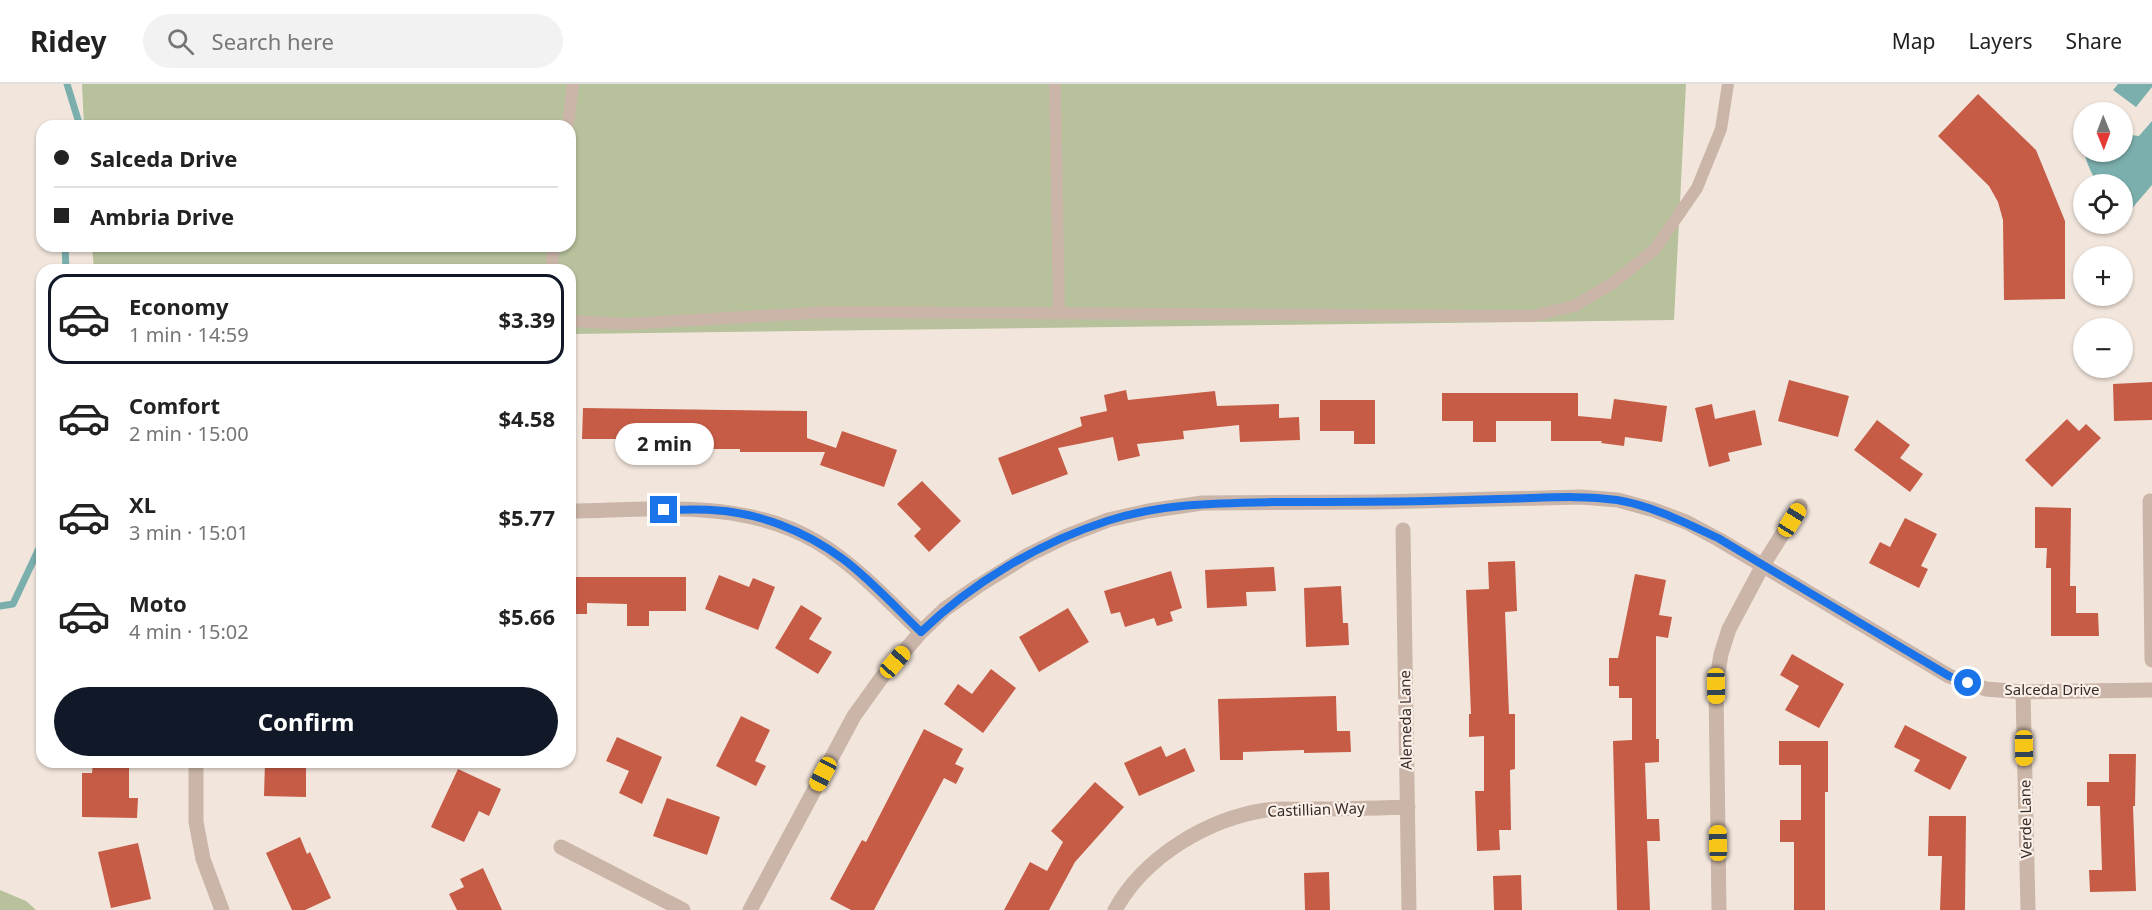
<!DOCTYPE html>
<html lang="en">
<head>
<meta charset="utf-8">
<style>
	body { margin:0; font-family:"Noto Sans",sans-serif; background:#f2f2f2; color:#222; height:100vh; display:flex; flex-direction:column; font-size:22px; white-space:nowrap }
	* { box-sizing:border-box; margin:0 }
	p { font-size:20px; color:#767676 }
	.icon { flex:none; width:33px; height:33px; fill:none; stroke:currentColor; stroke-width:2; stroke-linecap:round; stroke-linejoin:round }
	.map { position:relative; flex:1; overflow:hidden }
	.panel { position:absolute; left:36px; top:180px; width:540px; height:504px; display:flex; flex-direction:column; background:#fff; border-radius:18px; box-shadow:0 2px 4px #0004 }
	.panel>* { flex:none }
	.guide { position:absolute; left:36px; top:36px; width:540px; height:132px; border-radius:18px; box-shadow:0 2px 4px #0004; display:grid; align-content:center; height:132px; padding:0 18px; background:#fff }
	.needle { width:39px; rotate:179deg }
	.buttons { position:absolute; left:2073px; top:18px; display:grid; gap:12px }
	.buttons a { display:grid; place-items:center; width:60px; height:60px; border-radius:50%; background:#fff; box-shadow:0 2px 4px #0004; font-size:30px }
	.end { position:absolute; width:27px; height:27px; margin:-14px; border:8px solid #1a73e8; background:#fff; box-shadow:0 0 0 3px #fff }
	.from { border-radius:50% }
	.bubble { position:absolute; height:42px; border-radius:21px; background:#fff; box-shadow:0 2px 4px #0004; font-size:20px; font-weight:700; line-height:42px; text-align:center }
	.car { position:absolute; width:18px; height:36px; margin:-18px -9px; border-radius:8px; box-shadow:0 0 4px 2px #0007; background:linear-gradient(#f5c518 24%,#345 0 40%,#f5c518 0 76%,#345 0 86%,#f5c518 0) }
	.guide b { display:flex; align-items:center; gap:21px; height:57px; font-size:22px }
	.guide b+b { border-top:2px solid #e0e0e0 }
	.guide i { width:15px; height:15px; background:#222 }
	ul { padding:10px 0 0; list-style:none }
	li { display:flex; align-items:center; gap:18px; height:90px; margin:0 12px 9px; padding:0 6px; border:3px solid transparent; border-radius:18px }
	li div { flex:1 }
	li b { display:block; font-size:22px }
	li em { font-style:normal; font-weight:700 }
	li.active { border-color:#111827 }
	li>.icon { width:54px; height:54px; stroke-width:1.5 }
	.primary-button { display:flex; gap:12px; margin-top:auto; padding:12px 18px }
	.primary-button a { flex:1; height:69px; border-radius:36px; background:#111827; color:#fff; font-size:24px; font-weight:700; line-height:69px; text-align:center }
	header { display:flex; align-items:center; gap:36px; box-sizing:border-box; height:84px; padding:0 30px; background:#fff; border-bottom:2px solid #e0e0e0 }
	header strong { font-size:28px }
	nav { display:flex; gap:33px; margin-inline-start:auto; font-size:21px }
	.search { width:420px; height:54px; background:#f2f2f2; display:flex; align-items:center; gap:15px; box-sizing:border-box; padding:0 21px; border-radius:33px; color:#767676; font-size:22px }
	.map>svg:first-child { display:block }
	.green { fill:#b7c19c }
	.water { fill:#7bafad }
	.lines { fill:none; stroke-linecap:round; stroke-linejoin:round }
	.stream { stroke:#7bafad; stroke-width:7 }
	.building { fill:#c65b46 }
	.service { stroke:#cab5a8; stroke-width:12 }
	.minor { stroke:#cab5a8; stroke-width:15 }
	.route { stroke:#1a73e8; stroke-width:8 }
	.labels { text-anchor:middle; stroke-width:4.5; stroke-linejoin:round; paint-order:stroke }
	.street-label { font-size:15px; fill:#372b28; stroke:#faf0e8 }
</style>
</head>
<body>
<header>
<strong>Ridey</strong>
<div class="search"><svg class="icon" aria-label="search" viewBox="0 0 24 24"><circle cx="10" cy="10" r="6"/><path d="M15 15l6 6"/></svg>Search here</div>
<nav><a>Map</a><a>Layers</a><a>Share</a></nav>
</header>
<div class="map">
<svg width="2152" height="826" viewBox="0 0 2152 826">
	<rect width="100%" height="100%" fill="#f2e6dc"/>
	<path class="green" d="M82,0H1686L1674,236L570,250V186H94L92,162H570V42H84Z
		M0,806L26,817L36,826H0Z"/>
	<path class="water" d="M2118,0H2152V3L2136,23L2113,6Z
		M2152,37V101L2128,129L2123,124L2122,100H2098C2087,83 2082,67 2082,46L2084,68H2122L2123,50L2139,52Z"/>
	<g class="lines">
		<path class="stream" d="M67,0L80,42
			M65,162L66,186
			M0,522L13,520L42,458"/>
	</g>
	<path class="building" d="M1978,10L2036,66L2065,137V215L2004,216L2003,136L1998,118L1989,102L1938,52Z
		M1789,296L1849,312L1838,353L1778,337Z
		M2152,298V336L2114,337L2113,300Z
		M1126,306L1128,316L1215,307L1217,322L1279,320V334L1299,333L1300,356L1240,358L1239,341L1183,347L1184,355L1137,360L1140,372L1118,377L1113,353L1058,364L1068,390L1012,411L998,374L1082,342L1080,333L1107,327L1104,311Z
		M1442,309H1578V332L1611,335L1614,315L1667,322L1662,358L1625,353L1624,362L1601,359L1602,357H1551V337H1496V358H1473V337H1442Z
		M1320,316H1375V360H1354V347H1320Z
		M1712,320L1715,335L1755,326L1762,361L1728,369L1730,377L1709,383L1695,324Z
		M583,324L807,327V354L836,364L842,347L897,366L884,403L820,381L825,368H740V365H639V369H617V355H582Z
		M2067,335L2079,347L2086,340L2101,354L2052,403L2025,376Z
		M1877,336L1910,361L1900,374L1923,390L1910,408L1854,366Z
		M922,397L961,437L929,468L914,452L921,445L897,420Z
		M2035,423L2071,424L2070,502H2076V529H2098L2099,552H2051V484H2046L2047,464H2035Z
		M1905,434L1937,450L1921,482L1928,485L1919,504L1869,479L1880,458L1890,463Z
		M1515,477L1517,527L1505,528L1509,630H1515V685L1510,686L1511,746H1499L1500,766L1477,767L1475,707H1484V652L1469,653V630H1471L1466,506L1489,505L1488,478Z
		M1274,483L1276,507L1246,508L1247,522L1207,524L1205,486Z
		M1171,487L1182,524L1170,528L1173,537L1157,542L1154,534L1125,543L1120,528L1111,530L1104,507Z
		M1635,490L1666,496L1659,531L1672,533L1668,554L1656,552V655H1659V678L1645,679L1647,735H1659L1660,757H1647L1650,826H1617L1613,657L1632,656V614H1619V602H1609V574H1618Z
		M719,491L749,503L753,494L775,503L758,546L705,525Z
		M570,493H686V527H649V542H627V520L587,519V530H570Z
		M1341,502L1343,539H1348L1349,561L1306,563L1304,504Z
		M801,521L822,534L809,555L832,568L818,590L775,564Z
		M1068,524L1089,558L1039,588L1019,553Z
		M1792,570L1844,600L1819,644L1785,626L1799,602L1780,591Z
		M991,585L1016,604L983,649L944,620L958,600L972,610Z
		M1336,612L1337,647H1350L1351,668L1304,669V666L1243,668V676H1220L1218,615Z
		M741,632L770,646L755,677L766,682L756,702L716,682Z
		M1905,641L1967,673L1950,706L1914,687L1920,676L1894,663Z
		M924,645L963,665L955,680L964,684L956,700L944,694L874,826H851L830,815L862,756L866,758Z
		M617,653L662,673L642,720L619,709L629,687L606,677Z
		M1779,657H1828V708H1825V826H1794V758H1780V736H1801V681H1779Z
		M1161,662L1166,673L1185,664L1195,687L1139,712L1124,679Z
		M2109,670H2136L2135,722H2133L2136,807L2090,808L2089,786H2102L2100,722H2087V698H2109Z
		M93,678H129V714H138L137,734L82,733V689H92Z
		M265,678H306V713L264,712Z
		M458,685L501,705L489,732L479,727L464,758L431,743Z
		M1095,698L1124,723L1075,778L1049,826H1004L1030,778L1047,787L1063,758L1051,747Z
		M667,714L720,733L707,771L653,752Z
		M1929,732H1966L1965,826H1940L1942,772H1928Z
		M300,753L307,770L310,768L331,814L305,826H292L266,769Z
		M138,759L151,815L111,824L98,768Z
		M483,784L502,826H457L449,810L464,803L460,795Z
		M1329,788L1330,826H1305L1304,789Z
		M1521,791L1522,826H1494L1493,792Z"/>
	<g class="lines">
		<path class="service" d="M1055,0L1059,229
			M568,42L573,0
			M551,186L554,162
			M570,237L626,240L829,228L1532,232L1574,222L1613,199L1655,165L1697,104L1721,45L1728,0"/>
		<path class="minor" d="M2150,417L2152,576
			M570,427C652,426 743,414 817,458C856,481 888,517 921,548
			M1403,446L1409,826
			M2023,608L2028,826
			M196,678V738L203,775L222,826
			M561,763L683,826
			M750,826L854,632L882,593L921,548L945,525L978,502L1028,471L1067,452L1108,436L1148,427L1202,419L1378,418L1581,413L1618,416L1654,426L1686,438L1718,455L1949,592L1986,605L2023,608L2152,606
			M1115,826C1144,773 1207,735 1266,726C1281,724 1297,726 1312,725C1344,725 1376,724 1408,723
			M1719,826L1716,601L1721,570L1729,545L1763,481L1800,422"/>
	</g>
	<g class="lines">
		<path class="route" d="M664,426C680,426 695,425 711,426C758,428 805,447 843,475C871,496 896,524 921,548C973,498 1039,459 1107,437C1162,419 1220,419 1277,418C1327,418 1377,418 1427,417C1461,416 1496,415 1531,414C1560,413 1588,412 1617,416C1653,422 1686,439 1718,454L1949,592L1968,599"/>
	</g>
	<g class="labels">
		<g class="street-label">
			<text x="2052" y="611">Salceda Drive</text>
			<text transform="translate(1406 636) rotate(-91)" y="5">Alemeda Lane</text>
			<text transform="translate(1316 726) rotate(-2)" y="5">Castillian Way</text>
			<text transform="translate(2026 735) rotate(-91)" y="5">Verde Lane</text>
		</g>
	</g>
</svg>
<div class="buttons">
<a><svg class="needle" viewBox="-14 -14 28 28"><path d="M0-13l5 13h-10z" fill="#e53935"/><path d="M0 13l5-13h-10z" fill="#767676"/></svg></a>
<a><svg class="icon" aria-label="locate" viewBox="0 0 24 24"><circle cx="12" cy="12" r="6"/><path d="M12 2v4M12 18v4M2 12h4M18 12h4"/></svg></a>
<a>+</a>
<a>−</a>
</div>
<i class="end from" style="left:1968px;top:599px"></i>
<i class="end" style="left:664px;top:426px"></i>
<div class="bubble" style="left:615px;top:339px;width:99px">2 min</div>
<i class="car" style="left:1792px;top:436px;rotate:32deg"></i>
<i class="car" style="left:895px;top:578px;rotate:41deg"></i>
<i class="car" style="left:1716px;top:602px;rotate:179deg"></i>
<i class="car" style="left:2024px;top:664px;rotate:179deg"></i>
<i class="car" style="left:823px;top:690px;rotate:208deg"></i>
<i class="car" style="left:1718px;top:759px;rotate:359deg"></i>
<div class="guide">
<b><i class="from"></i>Salceda Drive</b>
<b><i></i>Ambria Drive</b>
</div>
<section class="panel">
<ul>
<li class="active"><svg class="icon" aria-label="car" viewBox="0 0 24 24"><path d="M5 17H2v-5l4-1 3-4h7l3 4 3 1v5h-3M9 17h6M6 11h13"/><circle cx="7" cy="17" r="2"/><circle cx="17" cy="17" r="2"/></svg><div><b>Economy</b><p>1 min · 14:59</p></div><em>$3.39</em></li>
<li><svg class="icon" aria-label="car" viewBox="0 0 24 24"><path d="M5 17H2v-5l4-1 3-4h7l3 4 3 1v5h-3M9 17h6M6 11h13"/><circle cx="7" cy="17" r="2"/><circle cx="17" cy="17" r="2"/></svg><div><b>Comfort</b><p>2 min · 15:00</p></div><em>$4.58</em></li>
<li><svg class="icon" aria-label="car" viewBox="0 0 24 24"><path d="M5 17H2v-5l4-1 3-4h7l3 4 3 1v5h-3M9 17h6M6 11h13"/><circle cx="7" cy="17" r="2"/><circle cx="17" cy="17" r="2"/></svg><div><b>XL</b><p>3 min · 15:01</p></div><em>$5.77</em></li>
<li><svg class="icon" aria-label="car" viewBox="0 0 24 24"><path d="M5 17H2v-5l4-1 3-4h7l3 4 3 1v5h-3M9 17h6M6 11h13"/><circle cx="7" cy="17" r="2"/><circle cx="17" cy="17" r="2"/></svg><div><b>Moto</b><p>4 min · 15:02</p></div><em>$5.66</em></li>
</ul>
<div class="primary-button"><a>Confirm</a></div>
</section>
</div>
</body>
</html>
